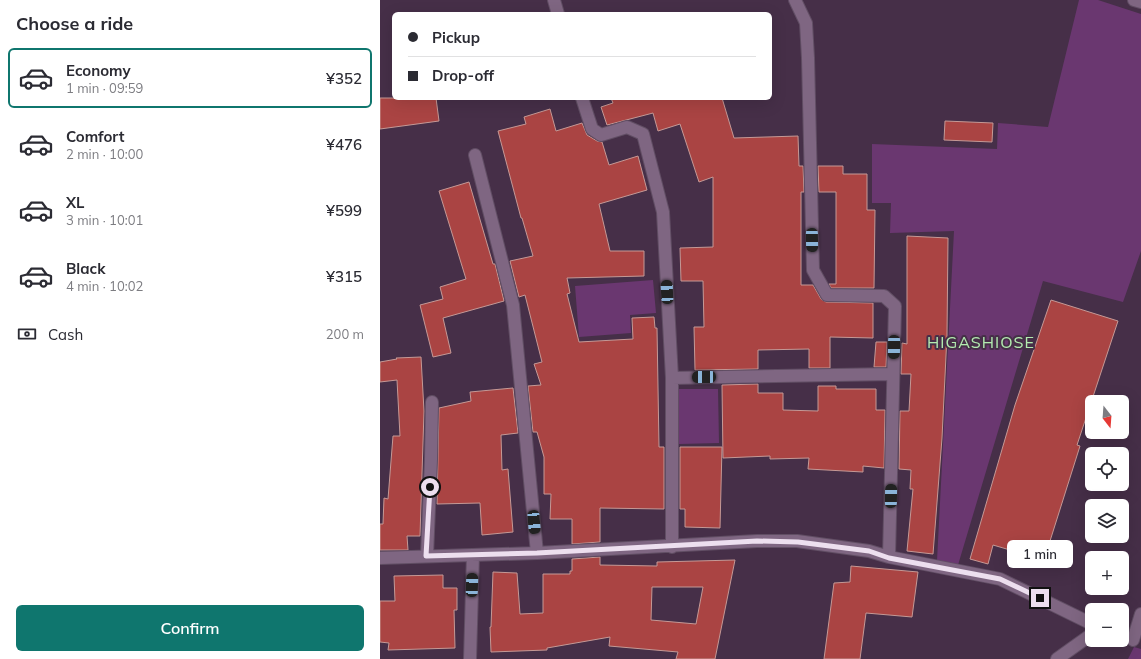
<!DOCTYPE html>
<html lang="en">
<head>
<meta charset="utf-8">
<style>
	body { margin:0; font-family:Mulish,sans-serif; background:#f2f2f3; color:#2b2b33; height:100vh; display:flex; flex-direction:column; font-size:15px; white-space:nowrap }
	* { box-sizing:border-box; margin:0 }
	p { font-size:13px; color:#7c7c81 }
	.icon { flex:none; width:22px; height:22px; fill:none; stroke:currentColor; stroke-width:2; stroke-linecap:round; stroke-linejoin:round }
	.map { position:relative; flex:1; overflow:hidden }
	.drawer { display:flex; flex-direction:column; background:#fff; width:380px }
	.drawer>* { flex:none }
	.hud { position:absolute; left:12px; top:12px; width:380px; height:88px; border-radius:6px; box-shadow:0 4px 16px #0002; display:grid; align-content:center; height:88px; padding:0 16px; background:#fff }
	.needle { width:26px; rotate:163deg }
	.fabs { position:absolute; left:705px; top:395px; display:grid; gap:8px }
	.fabs a { display:grid; place-items:center; width:44px; height:44px; border-radius:6px; background:#fff; box-shadow:0 4px 16px #0002; font-size:20px }
	.end { position:absolute; width:18px; height:18px; margin:-9px; border:5px solid #eddfef; background:#111; box-shadow:0 0 0 2px #111 }
	.from { border-radius:50% }
	.bubble { position:absolute; height:28px; border-radius:6px; background:#fff; box-shadow:0 4px 16px #0002; font-size:13px; font-weight:600; line-height:28px; text-align:center }
	.car { position:absolute; width:12px; height:24px; margin:-12px -6px; border-radius:5px; box-shadow:0 0 3px 1px #0007; background:linear-gradient(#222 24%,#8ab4d8 0 40%,#222 0 76%,#8ab4d8 0 86%,#222 0) }
	.hud b { display:flex; align-items:center; gap:14px; height:38px; font-size:15px }
	.hud b+b { border-top:1px solid #e1e1e2 }
	.hud i { width:10px; height:10px; background:#2b2b33 }
	ul { padding:0; list-style:none }
	li { display:flex; align-items:center; gap:12px; height:60px; margin:0 8px 6px; padding:0 8px; border:2px solid transparent; border-radius:6px }
	li div { flex:1 }
	li b { display:block; font-size:15px }
	li em { font-style:normal; font-weight:600 }
	li.active { border-color:#0f766e }
	li>.icon { width:36px; height:36px; stroke-width:1.5 }
	h2 { padding:0 16px; font-size:18px; line-height:48px }
	.pay { display:flex; align-items:center; gap:10px; height:44px; padding:0 16px; font-size:15px }
	.pay p { margin-inline-start:auto }
	.button { display:flex; gap:8px; margin-top:auto; padding:8px 16px }
	.button a { flex:1; height:46px; border-radius:6px; background:#0f766e; color:#fff; font-size:16px; font-weight:600; line-height:46px; text-align:center }
	main { display:flex; flex:1; min-height:0 }
	.map>svg:first-child { display:block }
	.green { fill:#6a3770 }
	.building { fill:#aa4443; stroke:#c59996; fill-rule:evenodd }
	.lines { fill:none; stroke-linecap:round; stroke-linejoin:round }
	.minor-casing { stroke:#614e64; stroke-width:14 }
	.minor { stroke:#7f6682; stroke-width:12 }
	.route { stroke:#eddfef; stroke-width:5 }
	.labels { text-anchor:middle; stroke-width:4; stroke-linejoin:round; paint-order:stroke }
	.quarter-label { font-size:16px; letter-spacing:1px; fill:#b3ecb0; stroke:#462f48 }
</style>
</head>
<body>
<main>
<section class="drawer">
<h2>Choose a ride</h2>
<ul>
<li class="active"><svg class="icon" aria-label="car" viewBox="0 0 24 24"><path d="M5 17H2v-5l4-1 3-4h7l3 4 3 1v5h-3M9 17h6M6 11h13"/><circle cx="7" cy="17" r="2"/><circle cx="17" cy="17" r="2"/></svg><div><b>Economy</b><p>1 min · 09:59</p></div><em>¥352</em></li>
<li><svg class="icon" aria-label="car" viewBox="0 0 24 24"><path d="M5 17H2v-5l4-1 3-4h7l3 4 3 1v5h-3M9 17h6M6 11h13"/><circle cx="7" cy="17" r="2"/><circle cx="17" cy="17" r="2"/></svg><div><b>Comfort</b><p>2 min · 10:00</p></div><em>¥476</em></li>
<li><svg class="icon" aria-label="car" viewBox="0 0 24 24"><path d="M5 17H2v-5l4-1 3-4h7l3 4 3 1v5h-3M9 17h6M6 11h13"/><circle cx="7" cy="17" r="2"/><circle cx="17" cy="17" r="2"/></svg><div><b>XL</b><p>3 min · 10:01</p></div><em>¥599</em></li>
<li><svg class="icon" aria-label="car" viewBox="0 0 24 24"><path d="M5 17H2v-5l4-1 3-4h7l3 4 3 1v5h-3M9 17h6M6 11h13"/><circle cx="7" cy="17" r="2"/><circle cx="17" cy="17" r="2"/></svg><div><b>Black</b><p>4 min · 10:02</p></div><em>¥315</em></li>
</ul>
<div class="pay"><svg class="icon" aria-label="cash" viewBox="0 0 24 24"><path d="M3 7h18v10H3z"/><circle cx="12" cy="12" r="2"/></svg>Cash<p>200 m</p></div>
<div class="button"><a>Confirm</a></div>
</section>
<div class="map">
<svg width="761" height="659" viewBox="0 0 761 659">
	<rect width="100%" height="100%" fill="#462f48"/>
	<path class="green" d="M699,0H718L761,14V251L743,302L663,281L578,565L557,561L574,231L510,233L511,203H492V144L617,149L618,123L668,127Z
		M273,280L276,313L250,315L251,333L199,337L195,286Z
		M299,389H338L339,443L299,444Z
		M754,647L761,649V659H748Z"/>
	<path class="building" d="M0,98H56L59,121L0,129Z
		M231,98H342L354,138L418,136L419,166H423L424,192H421V285H433L441,299L446,302L493,303V338L450,337V368H429V349L378,350V369L315,370L314,327H324L323,281H301L300,248L333,247V177L319,182L300,124L278,131L273,113L227,125L221,107L233,103Z
		M170,109L176,131L202,123L207,135L217,141L222,142L229,165L258,156L267,190L219,204L230,251H264V276L187,278L190,293L187,294L199,342L253,339L252,318L274,317L275,328H277L279,447H284V509L220,508V542L192,544V519H170L171,494H164V457L157,432H153L148,386L161,385L154,364L162,362L145,295L139,297L130,261L153,256L142,218H141L118,131L146,124L144,117Z
		M565,121L613,123L612,142L564,140Z
		M438,166H463V174H487V210H495L494,288H451L449,284H456V192H439Z
		M89,182L113,264H115L124,301L63,318L71,353L53,357L40,305L63,299L60,287L86,279L59,191Z
		M527,236L568,238L567,335L562,438L553,554L527,551L533,489H530L531,470L519,469L520,411H529L531,374H521L522,343L527,344Z
		M671,300L738,321L697,445L700,446L664,560L613,545L608,564L590,559L635,405Z
		M496,342H507L506,367H494Z
		M41,357L44,411L40,536H27L28,550H0V524H3L4,498L8,499L13,436H20L17,380L0,382V362L17,359L16,358Z
		M378,384V393H403V410L438,411V386H456V389H496V410H505L504,468L483,466V472L428,469L429,458L390,459V456L343,458L342,385Z
		M133,388L138,433L121,435L122,470L128,469L133,532L102,535L100,503L57,504L59,408L91,401L90,392Z
		M300,447H342L340,528L305,527V509H300Z
		M220,557V565L277,566V562L355,560L335,659H296L298,652L229,646L230,637L167,648V650L111,652L110,627H111L113,572L137,573L140,614L163,613V574H190V571H192V559ZM272,587H323L316,624L271,620Z
		M471,566L538,572L532,617L486,613L480,659H444L454,583L470,582Z
		M63,575V588H77V610H74L75,648L8,650L9,643L0,642V601H15L14,576Z"/>
	<g class="lines">
		<defs>
			<path id="minor" d="M174,0L178,14
				M415,0L426,23L428,58L433,270L447,295L504,296L515,306L509,557
				M754,0L761,2
				M202,98L212,129L221,135L247,127L263,134L283,212L292,378V547
				M95,155L133,305L157,553
				M292,378L513,374
				M47,556L51,459L52,402
				M0,558L157,553L377,541H417L489,551L509,557L620,579L712,624
				M753,640L761,614
				M90,659L93,555
				M677,659L712,634"/>
		</defs>
		<use href="#minor" class="minor-casing"/>
		<use href="#minor" class="minor"/>
	</g>
	<g class="lines">
		<path class="route" d="M50,487L46,556L157,553L377,541L418,542L489,551L509,558L620,579L660,598"/>
	</g>
	<g class="labels">
		<g class="quarter-label">
			<text x="601" y="348">HIGASHIOSE</text>
		</g>
	</g>
</svg>
<div class="fabs">
<a><svg class="needle" viewBox="-14 -14 28 28"><path d="M0-13l5 13h-10z" fill="#e53935"/><path d="M0 13l5-13h-10z" fill="#7c7c81"/></svg></a>
<a><svg class="icon" aria-label="locate" viewBox="0 0 24 24"><circle cx="12" cy="12" r="6"/><path d="M12 2v4M12 18v4M2 12h4M18 12h4"/></svg></a>
<a><svg class="icon" aria-label="layers" viewBox="0 0 24 24"><path d="M12 4l9 5-9 5-9-5zM3 14l9 5 9-5"/></svg></a>
<a>+</a>
<a>−</a>
</div>
<i class="end from" style="left:50px;top:487px"></i>
<i class="end" style="left:660px;top:598px"></i>
<div class="bubble" style="left:627px;top:540px;width:66px">1 min</div>
<i class="car" style="left:432px;top:240px;rotate:179deg"></i>
<i class="car" style="left:287px;top:292px;rotate:357deg"></i>
<i class="car" style="left:514px;top:347px;rotate:181deg"></i>
<i class="car" style="left:324px;top:377px;rotate:269deg"></i>
<i class="car" style="left:511px;top:496px;rotate:1deg"></i>
<i class="car" style="left:154px;top:522px;rotate:175deg"></i>
<i class="car" style="left:92px;top:585px;rotate:2deg"></i>
<div class="hud">
<b><i class="from"></i>Pickup</b>
<b><i></i>Drop-off</b>
</div>
</div>
</main>
</body>
</html>
